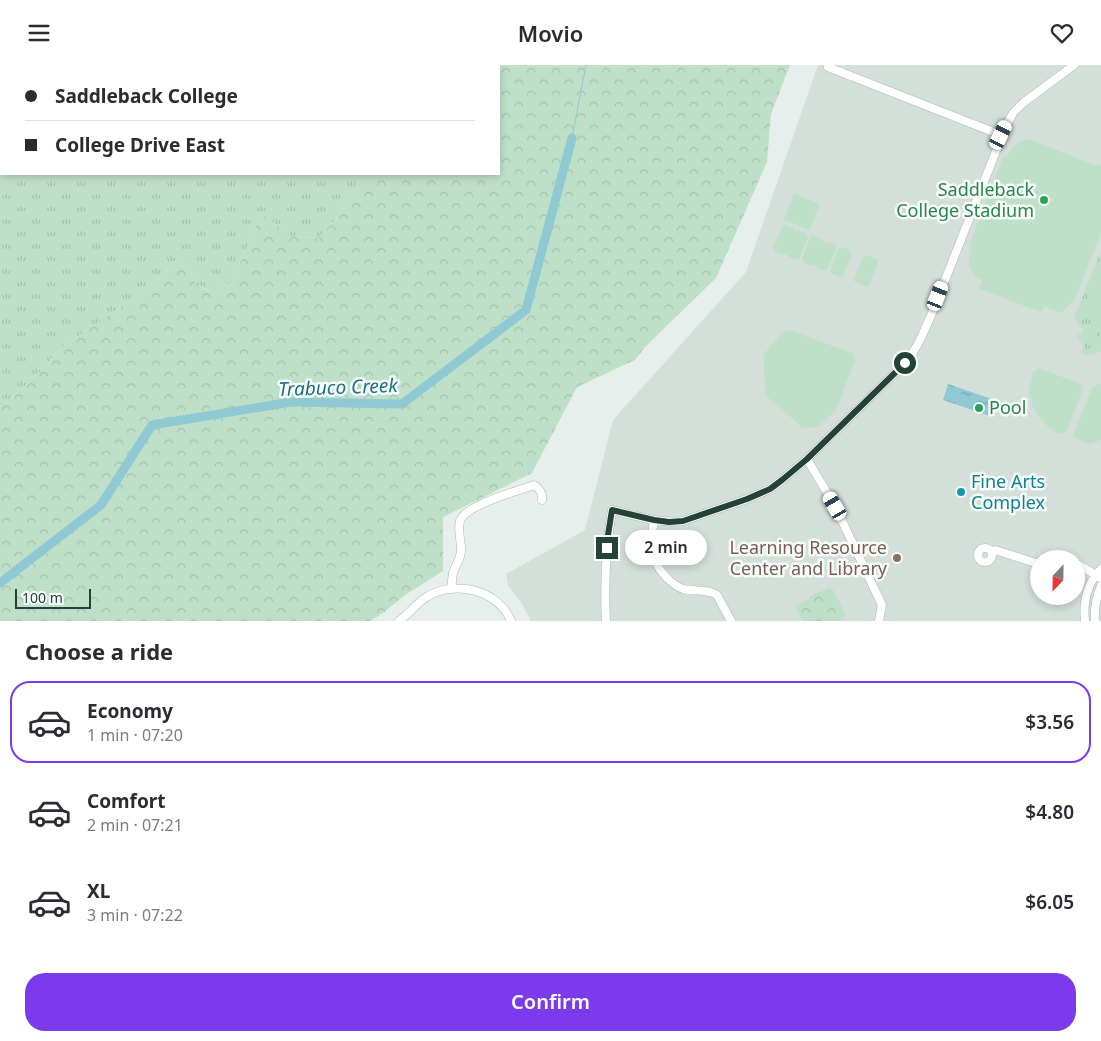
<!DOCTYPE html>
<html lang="en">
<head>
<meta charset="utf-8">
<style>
	body { margin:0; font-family:"Noto Sans",sans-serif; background:#f2f2f3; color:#2b2b33; height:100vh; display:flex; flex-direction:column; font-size:19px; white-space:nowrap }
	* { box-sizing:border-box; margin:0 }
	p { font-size:16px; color:#7c7c81 }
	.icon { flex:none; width:28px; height:28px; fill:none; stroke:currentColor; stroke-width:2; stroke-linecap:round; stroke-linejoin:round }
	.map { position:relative; height:556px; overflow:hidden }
	.drawer { display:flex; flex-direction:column; background:#fff; flex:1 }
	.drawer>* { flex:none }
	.guide { position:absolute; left:0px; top:0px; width:500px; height:110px; box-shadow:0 2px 8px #0003; display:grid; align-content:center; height:110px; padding:0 25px; background:#fff }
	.needle { width:32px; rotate:202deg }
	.tools { position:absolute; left:1030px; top:485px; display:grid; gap:10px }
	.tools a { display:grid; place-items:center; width:55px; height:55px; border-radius:50%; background:#fff; box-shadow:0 2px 8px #0003; font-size:25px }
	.scale { position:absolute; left:15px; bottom:12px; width:76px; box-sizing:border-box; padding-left:5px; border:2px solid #24423a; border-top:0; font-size:14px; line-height:18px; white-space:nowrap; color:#24423a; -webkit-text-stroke:4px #f7fbf9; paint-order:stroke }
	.end { position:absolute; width:22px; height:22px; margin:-11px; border:6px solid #24423a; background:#fff; box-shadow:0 0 0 2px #fff }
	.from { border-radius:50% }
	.bubble { position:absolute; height:35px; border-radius:18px; background:#fff; box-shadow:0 2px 8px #0003; font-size:16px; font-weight:600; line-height:35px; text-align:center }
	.car { position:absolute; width:15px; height:30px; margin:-15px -8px; border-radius:6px; box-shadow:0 0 4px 1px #0007; background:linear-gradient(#fff 24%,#345 0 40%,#fff 0 76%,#345 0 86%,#fff 0) }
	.guide b { display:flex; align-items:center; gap:18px; height:48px; font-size:19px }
	.guide b+b { border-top:1px solid #e1e1e2 }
	.guide i { width:12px; height:12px; background:#2b2b33 }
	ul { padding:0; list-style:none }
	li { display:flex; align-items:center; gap:15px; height:82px; margin:0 10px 8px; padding:0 15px; border:2px solid transparent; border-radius:20px }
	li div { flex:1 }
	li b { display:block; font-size:19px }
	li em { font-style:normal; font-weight:600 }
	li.active { border-color:#7c3aed }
	li>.icon { width:45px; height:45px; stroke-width:1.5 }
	h2 { padding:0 25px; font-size:22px; line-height:60px }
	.button { display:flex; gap:10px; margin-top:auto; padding:10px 25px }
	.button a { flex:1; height:58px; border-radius:20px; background:#7c3aed; color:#fff; font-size:20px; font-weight:600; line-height:58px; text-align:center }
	header { display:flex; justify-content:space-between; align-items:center; height:65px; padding:0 25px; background:#fff; font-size:22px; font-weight:600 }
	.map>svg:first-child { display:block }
	.built { fill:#d4dfda; fill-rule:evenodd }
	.grass { fill:url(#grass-tufts) }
	.park { fill:url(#park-crowns) }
	.pitch { fill:#bfe0c8 }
	.water { fill:url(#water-ripples) }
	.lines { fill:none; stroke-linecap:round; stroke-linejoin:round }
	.stream { stroke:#8ec9d4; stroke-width:1 }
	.river { stroke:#8ec9d4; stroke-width:9 }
	.minor-casing { stroke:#a8b8b2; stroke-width:9 }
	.minor { stroke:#fff; stroke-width:8 }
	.route { stroke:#24423a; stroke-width:6 }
	.leisure-dot { fill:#2e9e5b; stroke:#f7fbf9; stroke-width:2 }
	.culture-dot { fill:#0f9aa8; stroke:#f7fbf9; stroke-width:2 }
	.education-dot { fill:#8d6e63; stroke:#f7fbf9; stroke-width:2 }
	.labels { text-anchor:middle; stroke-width:5; stroke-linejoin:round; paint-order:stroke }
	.leisure-label { font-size:18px; fill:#27864d; stroke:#f7fbf9; text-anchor:end }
	.culture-label { font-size:18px; fill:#0d838f; stroke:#f7fbf9; text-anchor:start }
	.education-label { font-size:18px; fill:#785e54; stroke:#f7fbf9; text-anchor:end }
	.water-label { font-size:19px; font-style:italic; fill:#1c6f80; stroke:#f7fbf9 }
</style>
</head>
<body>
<header><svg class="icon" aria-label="menu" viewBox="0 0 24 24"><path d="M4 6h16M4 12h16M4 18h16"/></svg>Movio<svg class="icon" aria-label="heart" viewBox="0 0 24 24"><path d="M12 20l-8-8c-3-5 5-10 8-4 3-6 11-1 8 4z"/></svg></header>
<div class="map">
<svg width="1101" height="556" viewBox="0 0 1101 556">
	<defs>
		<pattern id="grass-tufts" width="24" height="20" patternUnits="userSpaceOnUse" patternTransform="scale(1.25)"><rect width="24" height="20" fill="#bfe0c8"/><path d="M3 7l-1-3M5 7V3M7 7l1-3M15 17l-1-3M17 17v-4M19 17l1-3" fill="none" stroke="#a4c1ad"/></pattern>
		<pattern id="park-crowns" width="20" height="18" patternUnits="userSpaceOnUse" patternTransform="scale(1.25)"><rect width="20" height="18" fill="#bfe0c8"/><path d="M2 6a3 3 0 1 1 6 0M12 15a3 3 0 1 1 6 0" fill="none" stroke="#a4c1ad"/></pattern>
		<pattern id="water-ripples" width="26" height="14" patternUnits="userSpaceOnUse" patternTransform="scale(1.25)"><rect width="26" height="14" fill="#8ec9d4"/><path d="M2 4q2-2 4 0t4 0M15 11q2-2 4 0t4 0" fill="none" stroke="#74a5ad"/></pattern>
	</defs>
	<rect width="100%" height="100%" fill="#e6efeb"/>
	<path class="built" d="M818,0H1101V556H531L522,539L508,520L506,509L585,465L613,355L746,207ZM1039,494H1076V531H1039Z"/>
	<path class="grass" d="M0,0H486L485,1H1V109H367L336,154L318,173L292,172L261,148L232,217L210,227L195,218L189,204L176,196L150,222L58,285L43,304L0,344Z
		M1101,185V286L1094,289L1084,290L1081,285L1085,283L1076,271L1084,266L1074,253Z"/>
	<path class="park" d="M486,0H790L771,49L767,97L716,213L645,282L635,295L577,322L532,408L443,452V506L405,530L383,548L370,556H0V344L43,304L58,285L150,222L176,196L189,204L195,218L209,227L232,217L261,148L292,172L318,173L336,154L367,109H499V1H485Z
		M832,523L846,550L841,553L840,556H803L795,541L805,536L815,528Z"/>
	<path class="pitch" d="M1029,74L1036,76V77L1098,101L1099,100H1101V168L1075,234L1062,248L1044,241L1041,247L979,224L982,215C967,207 967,197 971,183L969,181L1003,92L1006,93C1011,82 1017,76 1029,74Z
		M794,128L820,139L810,165L784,155Z
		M785,160L793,163L795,166L798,165L806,168L808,172L799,194C794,195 789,193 786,189C781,190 776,188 773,183L782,161Z
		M813,171L822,174L823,177L826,176L835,179L836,183L827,205C823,206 817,204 815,200C810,201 804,199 802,194L810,172Z
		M842,182L850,185L852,189L843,211C838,212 833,210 830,206L839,183Z
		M866,190L877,194L878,197L869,221L866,222L855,217L854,215L863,191Z
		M1101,201V254L1083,247Z
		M791,265L854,289L855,296L836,345L818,362L803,363L766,331L763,290L783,267Z
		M1039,303L1081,319L1083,325L1066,367L1059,369C1042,360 1029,343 1029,323C1030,318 1032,312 1033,307Z
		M1099,319H1101V375L1090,379L1072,372L1092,323Z"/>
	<path class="water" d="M948,319L995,335L990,351L943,335Z"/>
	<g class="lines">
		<path class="stream" d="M572,73L586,0"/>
		<path class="river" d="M0,518L101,440L152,360L291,337L402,339L526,245L572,73"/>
		<defs>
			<path id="minor" d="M828,2L1001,70
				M807,394L835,441L882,540L879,556
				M654,455C650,481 648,493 667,513C672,517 676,522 683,524C695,527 706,523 717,530L731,556
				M978 490a7 7 0 1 1 14 0a7 7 0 1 1-14 0Z
				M991,487L995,485L1039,499
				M1076,500H1079L1101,513
				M451,523C452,519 452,513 453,508C455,501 460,495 461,487C462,477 457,466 460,456C465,440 518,426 534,420C540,424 543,428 542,435
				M399,556C408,550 415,540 425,533C453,514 498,524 511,556
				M606,556C604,519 606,482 612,445C635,450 659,459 683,456L747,434L770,424L782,415L807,394L905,298C918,283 924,266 932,248L1006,61L1013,48L1023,38L1074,0
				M1085,556C1083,537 1087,518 1101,504
				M1095,556C1094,543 1096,533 1101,521"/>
		</defs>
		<use href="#minor" class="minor-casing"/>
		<use href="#minor" class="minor"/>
	</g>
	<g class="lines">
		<path class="route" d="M607,483L608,470L612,445L654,455L669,457L683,456L747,434L770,424L782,415L807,394L905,298"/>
	</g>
	<g class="leisure-dot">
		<circle cx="1044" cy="135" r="5"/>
		<circle cx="979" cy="343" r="5"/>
	</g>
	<circle class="culture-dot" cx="961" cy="427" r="5"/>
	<circle class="education-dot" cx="897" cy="493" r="5"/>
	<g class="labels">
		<g class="leisure-label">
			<text x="1034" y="131">Saddleback<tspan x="1034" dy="21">College Stadium</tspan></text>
			<text x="989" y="349" text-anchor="start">Pool</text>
		</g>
		<g class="culture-label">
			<text x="971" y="423">Fine Arts<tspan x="971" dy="21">Complex</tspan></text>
		</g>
		<g class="education-label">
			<text x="887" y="489">Learning Resource<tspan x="887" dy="21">Center and Library</tspan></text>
		</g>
		<g class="water-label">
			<text transform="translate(338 322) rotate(-2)" y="7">Trabuco Creek</text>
		</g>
	</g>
</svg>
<div class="tools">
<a><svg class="needle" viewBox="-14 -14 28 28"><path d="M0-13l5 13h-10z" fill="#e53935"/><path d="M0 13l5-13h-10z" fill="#7c7c81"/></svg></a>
</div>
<div class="scale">100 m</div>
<i class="end from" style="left:905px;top:298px"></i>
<i class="end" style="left:607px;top:483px"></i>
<div class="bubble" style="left:625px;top:465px;width:82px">2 min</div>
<i class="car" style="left:1001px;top:70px;rotate:26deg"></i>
<i class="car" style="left:938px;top:231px;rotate:21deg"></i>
<i class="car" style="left:835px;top:441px;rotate:330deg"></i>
<div class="guide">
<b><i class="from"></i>Saddleback College</b>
<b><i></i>College Drive East</b>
</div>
</div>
<section class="drawer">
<h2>Choose a ride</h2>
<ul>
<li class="active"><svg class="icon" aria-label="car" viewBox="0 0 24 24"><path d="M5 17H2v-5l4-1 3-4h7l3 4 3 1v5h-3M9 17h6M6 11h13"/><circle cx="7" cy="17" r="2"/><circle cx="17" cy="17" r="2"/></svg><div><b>Economy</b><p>1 min · 07:20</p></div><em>$3.56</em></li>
<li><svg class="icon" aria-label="car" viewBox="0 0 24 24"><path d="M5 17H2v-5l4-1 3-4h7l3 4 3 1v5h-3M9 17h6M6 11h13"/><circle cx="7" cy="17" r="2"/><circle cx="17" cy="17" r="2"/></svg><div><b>Comfort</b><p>2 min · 07:21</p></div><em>$4.80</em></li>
<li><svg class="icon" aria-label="car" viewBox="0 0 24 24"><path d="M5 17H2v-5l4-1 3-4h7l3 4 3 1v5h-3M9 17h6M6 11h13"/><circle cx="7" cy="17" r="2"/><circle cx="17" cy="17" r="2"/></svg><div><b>XL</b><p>3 min · 07:22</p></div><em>$6.05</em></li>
</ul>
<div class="button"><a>Confirm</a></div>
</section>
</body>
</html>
